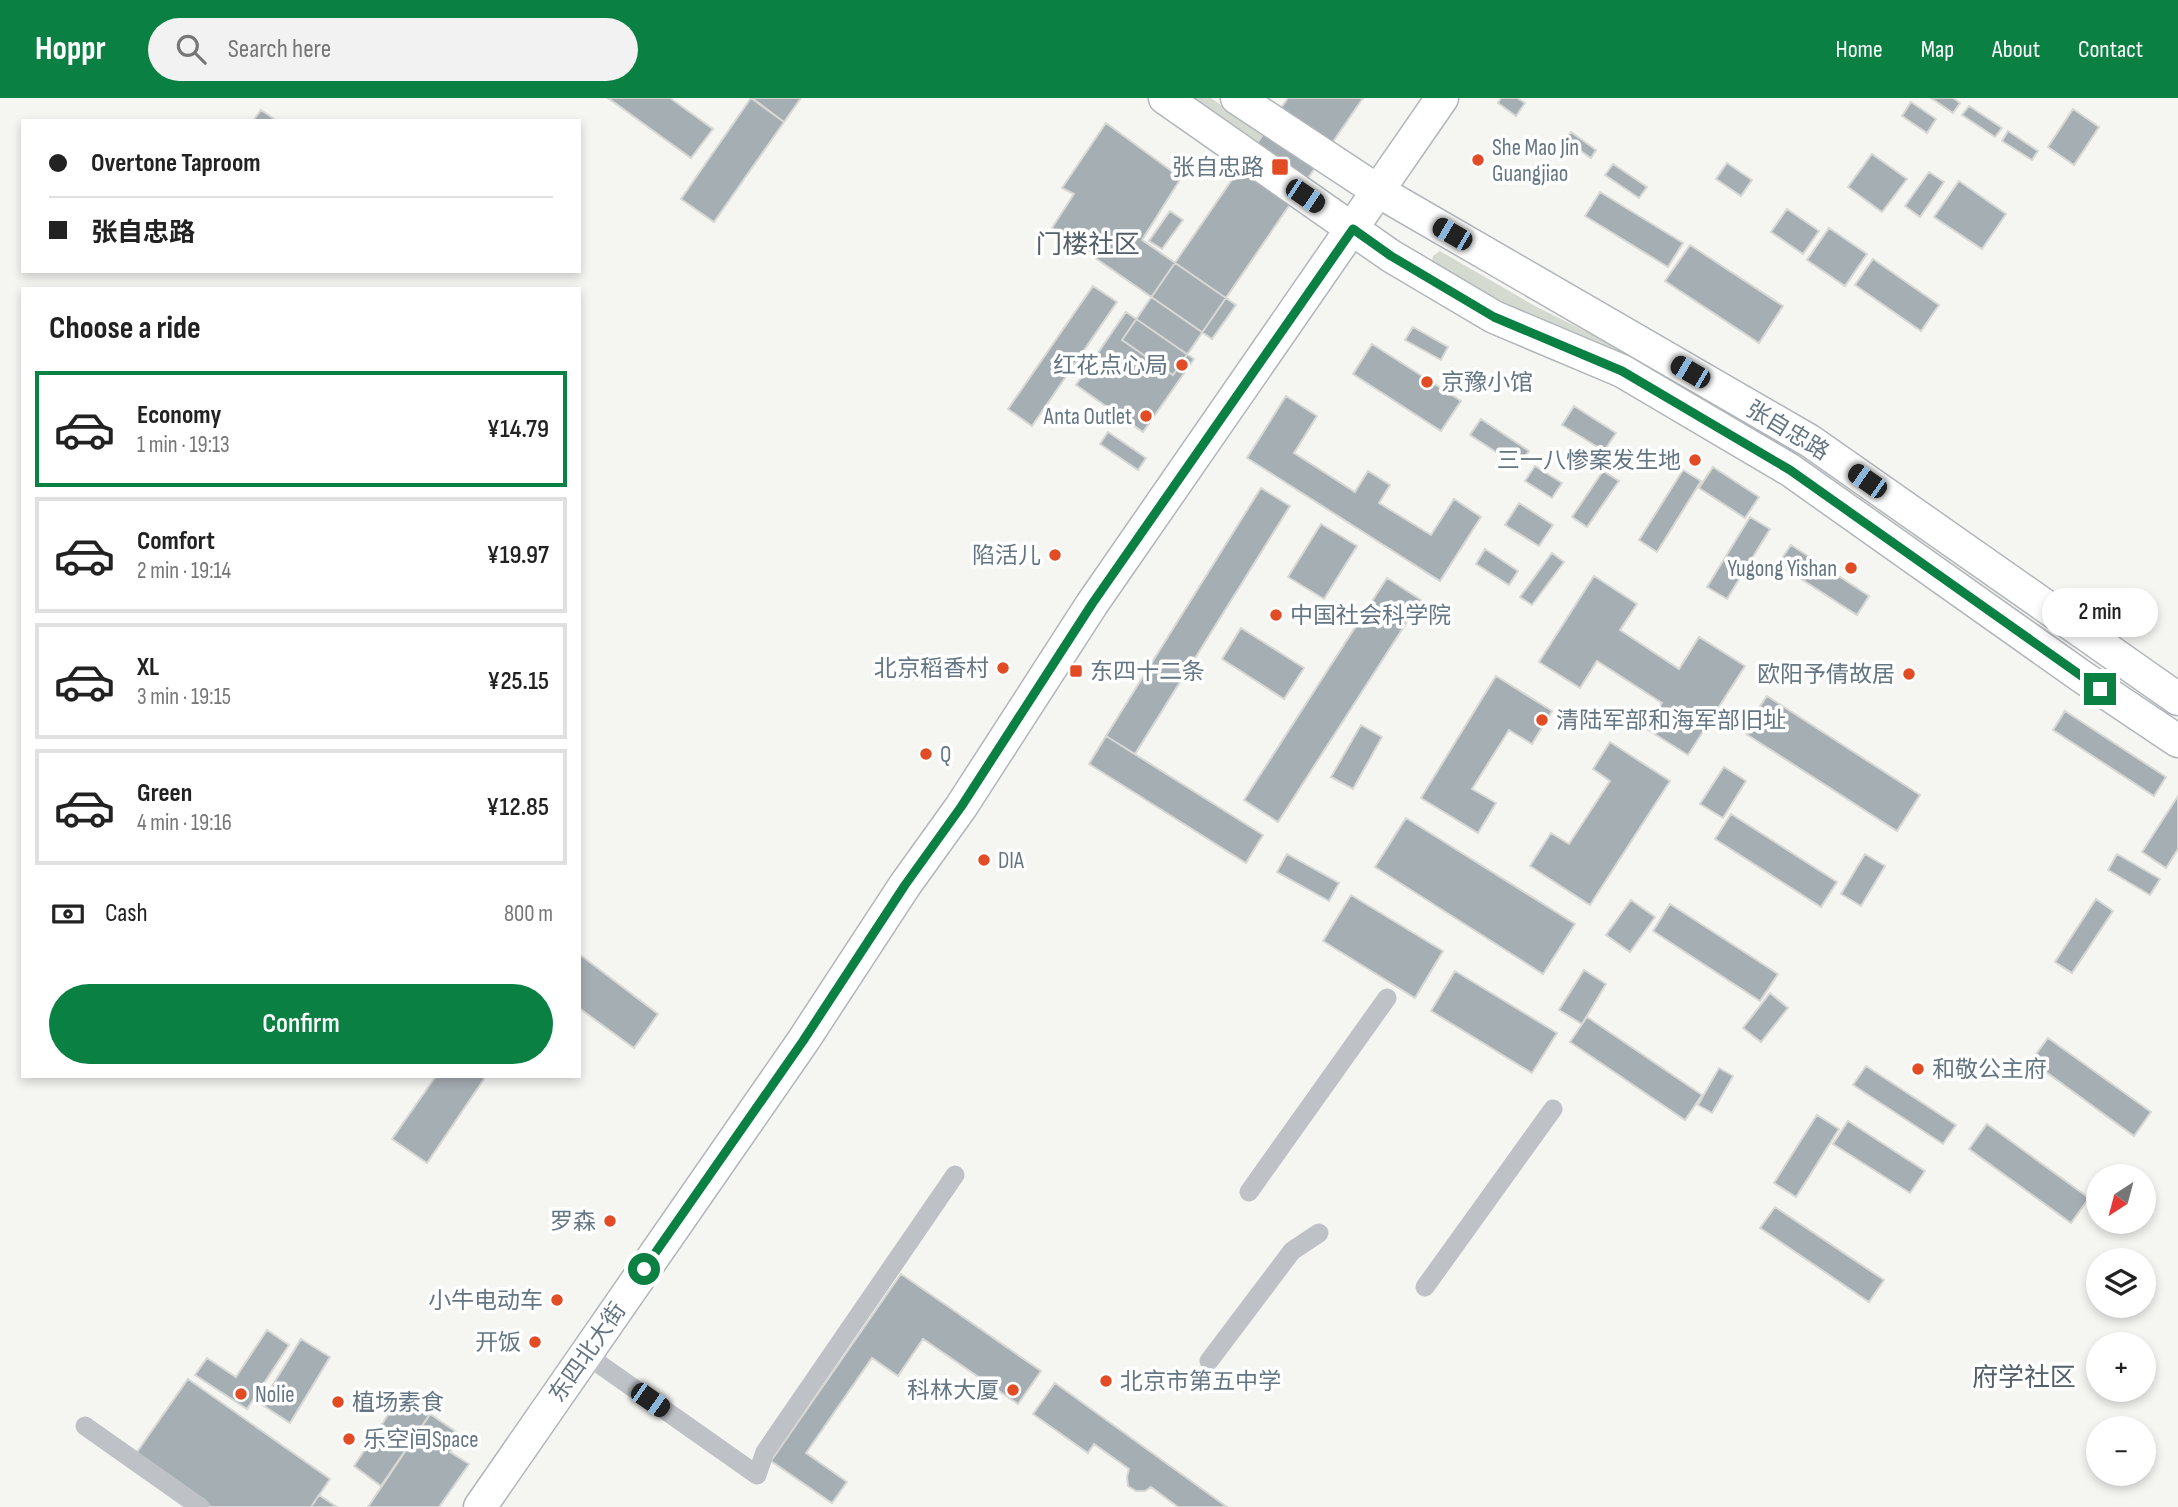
<!DOCTYPE html>
<html lang="en">
<head>
<meta charset="utf-8">
<style>
	body { margin:0; font-family:"Sofia Sans Condensed","Noto Sans SC",sans-serif; background:#f2f2f2; color:#222; height:100vh; display:flex; flex-direction:column; font-size:26px; white-space:nowrap }
	* { box-sizing:border-box; margin:0 }
	p { font-size:23px; color:#767676 }
	.icon { flex:none; width:38px; height:38px; fill:none; stroke:currentColor; stroke-width:2; stroke-linecap:round; stroke-linejoin:round }
	.map { position:relative; flex:1; overflow:hidden }
	.sheet { position:absolute; left:21px; top:189px; width:560px; height:791px; display:flex; flex-direction:column; background:#fff; border-radius:0px; box-shadow:0 4px 10px #0003 }
	.sheet>* { flex:none }
	.guide { position:absolute; left:21px; top:21px; width:560px; height:154px; border-radius:0px; box-shadow:0 4px 10px #0003; display:grid; align-content:center; height:154px; padding:0 28px; background:#fff }
	.needle { width:46px; rotate:216deg }
	.controls { position:absolute; left:2086px; top:1066px; display:grid; gap:14px }
	.controls a { display:grid; place-items:center; width:70px; height:70px; border-radius:50%; background:#fff; box-shadow:0 4px 10px #0003; font-size:35px }
	.end { position:absolute; width:32px; height:32px; margin:-16px; border:9px solid #0b8043; background:#fff; box-shadow:0 0 0 4px #fff }
	.from { border-radius:50% }
	.bubble { position:absolute; height:49px; border-radius:24px; background:#fff; box-shadow:0 4px 10px #0003; font-size:23px; font-weight:600; line-height:49px; text-align:center }
	.car { position:absolute; width:21px; height:42px; margin:-21px -10px; border-radius:9px; box-shadow:0 0 5px 2px #0007; background:linear-gradient(#222 24%,#8ab4d8 0 40%,#222 0 76%,#8ab4d8 0 86%,#222 0) }
	.guide b { display:flex; align-items:center; gap:24px; height:66px; font-size:26px }
	.guide b+b { border-top:2px solid #e0e0e0 }
	.guide i { width:18px; height:18px; background:#222 }
	ul { padding:0; list-style:none }
	li { display:flex; align-items:center; gap:21px; height:116px; margin:0 14px 10px; padding:0 14px; border:4px solid #e0e0e0; border-radius:0px }
	li div { flex:1 }
	li b { display:block; font-size:26px }
	li em { font-style:normal; font-weight:600 }
	li.current { border-color:#0b8043 }
	li>.icon { width:63px; height:63px; stroke-width:1.5 }
	h2 { padding:0 28px; font-size:32px; line-height:84px }
	.pay { display:flex; align-items:center; gap:18px; height:77px; padding:0 28px; font-size:26px }
	.pay p { margin-inline-start:auto }
	.button { display:flex; gap:14px; margin-top:auto; padding:14px 28px }
	.button a { flex:1; height:80px; border-radius:42px; background:#0b8043; color:#fff; font-size:28px; font-weight:600; line-height:80px; text-align:center }
	header { display:flex; align-items:center; gap:42px; box-sizing:border-box; height:98px; padding:0 35px; background:#0b8043; color:#fff }
	header strong { font-size:33px }
	nav { display:flex; gap:38px; margin-inline-start:auto; font-size:24px }
	.search { width:490px; height:63px; background:#f2f2f2; display:flex; align-items:center; gap:18px; box-sizing:border-box; padding:0 24px; border-radius:38px; color:#767676; font-size:26px }
	.map>svg:first-child { display:block }
	.green { fill:#d5dad1 }
	.building { fill:#a5aeb3; stroke:#d7d7d4; stroke-width:2 }
	.lines { fill:none; stroke-linecap:round; stroke-linejoin:round }
	.primary-casing { stroke:#b1b6ba; stroke-width:35 }
	.minor { stroke:#bec2c6; stroke-width:19 }
	.primary { stroke:#fff; stroke-width:32 }
	.route { stroke:#0b8043; stroke-width:9 }
	.poi-dot { fill:#e24c25; stroke:#fff; stroke-width:2.5 }
	.labels { text-anchor:middle; stroke-width:7; stroke-linejoin:round; paint-order:stroke }
	.poi-label { font-size:23px; fill:#647683; stroke:#fff; text-anchor:start }
	.street-label { font-size:23px; fill:#647683; stroke:#fff }
	.quarter-label { font-size:26px; fill:#525f68; stroke:#fff }
</style>
</head>
<body>
<header>
<strong>Hoppr</strong>
<div class="search"><svg class="icon" aria-label="search" viewBox="0 0 24 24"><circle cx="10" cy="10" r="6"/><path d="M15 15l6 6"/></svg>Search here</div>
<nav><a>Home</a><a>Map</a><a>About</a><a>Contact</a></nav>
</header>
<div class="map">
<svg width="2178" height="1409" viewBox="0 0 2178 1409">
	<rect width="100%" height="100%" fill="#f5f5f2"/>
	<path class="green" d="M1193,0H1211L1311,72L1306,79Z
		M1440,153L1535,208L1603,242L1732,322L1517,214L1432,164L1433,158Z"/>
	<path class="building" d="M608,0H670L713,31L691,60Z
		M751,0L784,24L714,124L681,101Z
		M752,0H801L784,24Z
		M1288,0H1363L1173,277L1122,242Z
		M1501,0H1517L1525,5L1516,18L1498,5Z
		M1931,0H1953L1960,5L1953,15Z
		M1911,4L1936,21L1927,35L1902,18Z
		M1969,8L2002,30L1995,39L1962,17Z
		M2073,11L2099,29L2074,67L2048,49Z
		M261,12L277,23H253Z
		M1106,25L1181,80L1142,142L1236,207L1212,241L1052,130L1074,96L1062,90Z
		M2008,33L2038,53L2032,62L2002,43Z
		M1571,34L1596,52L1591,60L1565,42Z
		M1872,56L1907,81L1882,114L1848,89Z
		M1727,65L1752,82L1741,98L1716,81Z
		M1613,66L1647,89L1639,100L1605,77Z
		M1929,74L1944,84L1920,119L1905,108Z
		M1959,83L2006,116L1982,151L1934,119Z
		M1600,94L1683,145L1668,169L1585,118Z
		M1787,111L1819,133L1803,156L1771,134Z
		M1170,113L1183,122L1162,151L1149,143Z
		M1829,130L1867,156L1845,188L1807,162Z
		M1690,147L1783,208L1759,245L1665,183Z
		M1873,161L1939,207L1921,233L1855,187Z
		M1093,188L1117,204L1032,328L1008,311Z
		M1126,214L1194,261L1143,334L1076,287Z
		M1413,229L1448,249L1441,262L1405,242Z
		M1372,246L1461,303L1441,333L1353,276Z
		M1286,298L1317,318L1294,355L1355,394L1368,373L1390,387L1379,405L1431,437L1454,401L1481,419L1440,483L1247,360Z
		M1574,308L1616,335L1604,353L1562,327Z
		M1481,321L1529,353L1519,369L1470,337Z
		M1108,334L1146,360L1138,372L1100,346Z
		M1535,368L1562,385L1552,400L1525,383Z
		M1713,369L1759,399L1745,420L1699,390Z
		M1683,372L1701,383L1657,454L1639,442Z
		M1603,373L1619,383L1587,429L1572,419Z
		M1261,390L1290,408L1135,656L1106,638Z
		M1519,405L1553,427L1539,448L1505,427Z
		M1750,419L1770,431L1727,501L1707,489Z
		M1321,426L1357,448L1324,501L1288,479Z
		M1791,447L1869,498L1857,517L1778,466Z
		M1485,451L1518,473L1509,487L1476,466Z
		M1552,455L1564,464L1532,507L1520,499Z
		M1594,478L1637,506L1620,532L1679,571L1699,539L1745,568L1688,657L1645,630L1662,605L1597,563L1580,590L1539,564Z
		M1387,480L1421,502L1278,724L1244,702Z
		M1241,530L1304,570L1284,601L1222,561Z
		M1496,578L1552,613L1532,646L1509,632L1472,691L1496,705L1478,735L1421,700Z
		M1767,598L1920,697L1897,733L1743,634Z
		M2065,613L2166,679L2154,698L2053,632Z
		M1361,627L1382,639L1353,691L1331,679Z
		M1106,638L1263,737L1246,765L1089,666Z
		M1610,644L1670,683L1590,807L1530,768L1551,735L1569,746L1610,683L1593,671Z
		M1724,669L1746,683L1723,720L1700,706Z
		M2178,698V751L2166,770L2142,754Z
		M1731,716L1837,784L1821,809L1715,741Z
		M1406,720L1575,826L1543,876L1375,769Z
		M1287,756L1339,785L1329,803L1277,774Z
		M1865,756L1885,768L1861,808L1841,796Z
		M2117,756L2160,781L2150,797L2108,772Z
		M1351,797L1443,853L1415,900L1323,843Z
		M2096,801L2113,813L2072,875L2055,864Z
		M1631,802L1655,819L1630,854L1606,837Z
		M1670,806L1778,876L1760,903L1653,833Z
		M579,856L658,916L634,950L579,910Z
		M1584,872L1606,886L1582,926L1559,912Z
		M1455,873L1557,935L1532,975L1431,913Z
		M1770,895L1788,910L1761,944L1743,930Z
		M1587,919L1702,997L1685,1022L1570,944Z
		M2048,940L2151,1014L2134,1038L2031,963Z
		M1866,968L1956,1027L1943,1046L1853,987Z
		M1719,970L1733,978L1712,1015L1698,1007Z
		M436,978H486L427,1065L392,1041Z
		M1817,1017L1839,1031L1796,1099L1774,1085Z
		M1848,1023L1925,1073L1910,1095L1833,1046Z
		M1987,1026L2089,1100L2071,1125L1969,1051Z
		M1775,1109L1884,1182L1869,1204L1760,1130Z
		M901,1176L1041,1273L1018,1306L923,1241L898,1278L872,1260L806,1355L847,1384L832,1405L771,1363Z
		M267,1232L289,1247L247,1311L195,1277L207,1260L236,1279Z
		M301,1241L330,1259L290,1325L261,1306Z
		M188,1281L330,1381L311,1409H211L135,1357Z
		M1055,1285L1227,1409H1178L1151,1389L1145,1393H1136L1128,1388L1127,1379L1129,1371L1094,1346L1088,1355L1033,1316Z
		M404,1293L433,1312L381,1388L354,1368Z
		M430,1316L462,1338L450,1354L469,1366L439,1409H368Z
		M319,1397L337,1409H311Z"/>
	<g class="lines">
		<defs>
			<path id="primary" d="M1165,0L1391,158L1494,219L1622,273L1790,372L2081,578L2178,643
				M1237,0L1378,93L1810,343L2178,601
				M480,1409L803,943L905,787L961,709L1092,506L1442,0"/>
		</defs>
		<use href="#primary" class="primary-casing"/>
		<path class="minor" d="M1249,1094L1387,900
			M1425,1189L1553,1011
			M585,1256L757,1377L765,1354L955,1077
			M1209,1263L1292,1153L1319,1135
			M85,1328L200,1409"/>
		<use href="#primary" class="primary"/>
	</g>
	<g class="lines">
		<path class="route" d="M644,1171L803,943L905,787L961,709L1092,506L1353,131L1391,158L1494,219L1622,273L1790,372L2100,591"/>
	</g>
	<g class="poi-dot">
		<circle cx="1478" cy="62" r="7"/>
		<rect x="1271" y="60" width="18" height="18" rx="3.5"/>
		<circle cx="1182" cy="267" r="7"/>
		<circle cx="1427" cy="284" r="7"/>
		<circle cx="1146" cy="318" r="7"/>
		<circle cx="1695" cy="362" r="7"/>
		<circle cx="1055" cy="457" r="7"/>
		<circle cx="1851" cy="470" r="7"/>
		<circle cx="1276" cy="517" r="7"/>
		<circle cx="1003" cy="570" r="7"/>
		<rect x="1069" y="566" width="14" height="14" rx="3.5"/>
		<circle cx="1909" cy="576" r="7"/>
		<circle cx="1542" cy="622" r="7"/>
		<circle cx="926" cy="656" r="7"/>
		<circle cx="984" cy="762" r="7"/>
		<circle cx="1918" cy="971" r="7"/>
		<circle cx="610" cy="1123" r="7"/>
		<circle cx="557" cy="1202" r="7"/>
		<circle cx="535" cy="1244" r="7"/>
		<circle cx="1106" cy="1283" r="7"/>
		<circle cx="1013" cy="1292" r="7"/>
		<circle cx="241" cy="1296" r="7"/>
		<circle cx="338" cy="1304" r="7"/>
		<circle cx="349" cy="1341" r="7"/>
	</g>
	<g class="labels">
		<g class="poi-label">
			<text x="1492" y="57">She Mao Jin<tspan x="1492" dy="26">Guangjiao</tspan></text>
			<text x="1264" y="77" text-anchor="end">张自忠路</text>
			<text x="1168" y="275" text-anchor="end">红花点心局</text>
			<text x="1441" y="292">京豫小馆</text>
			<text x="1132" y="326" text-anchor="end">Anta Outlet</text>
			<text x="1681" y="370" text-anchor="end">三一八惨案发生地</text>
			<text x="1041" y="465" text-anchor="end">陷活儿</text>
			<text x="1837" y="478" text-anchor="end">Yugong Yishan</text>
			<text x="1290" y="525">中国社会科学院</text>
			<text x="989" y="578" text-anchor="end">北京稻香村</text>
			<text x="1090" y="581">东四十二条</text>
			<text x="1895" y="584" text-anchor="end">欧阳予倩故居</text>
			<text x="1556" y="630">清陆军部和海军部旧址</text>
			<text x="940" y="664">Q</text>
			<text x="998" y="770">DIA</text>
			<text x="1932" y="979">和敬公主府</text>
			<text x="596" y="1131" text-anchor="end">罗森</text>
			<text x="543" y="1210" text-anchor="end">小牛电动车</text>
			<text x="521" y="1252" text-anchor="end">开饭</text>
			<text x="1120" y="1291">北京市第五中学</text>
			<text x="999" y="1300" text-anchor="end">科林大厦</text>
			<text x="255" y="1304">Nolie</text>
			<text x="352" y="1312">植场素食</text>
			<text x="363" y="1349">乐空间Space</text>
		</g>
		<g class="street-label">
			<text transform="translate(1788 332) rotate(31)" y="8">张自忠路</text>
			<text transform="translate(587 1254) rotate(-55)" y="8">东四北大街</text>
		</g>
		<g class="quarter-label">
			<text x="1088" y="155">门楼社区</text>
			<text x="2024" y="1288">府学社区</text>
		</g>
	</g>
</svg>
<div class="controls">
<a><svg class="needle" viewBox="-14 -14 28 28"><path d="M0-13l5 13h-10z" fill="#e53935"/><path d="M0 13l5-13h-10z" fill="#767676"/></svg></a>
<a><svg class="icon" aria-label="layers" viewBox="0 0 24 24"><path d="M12 4l9 5-9 5-9-5zM3 14l9 5 9-5"/></svg></a>
<a>+</a>
<a>−</a>
</div>
<i class="end from" style="left:644px;top:1171px"></i>
<i class="end" style="left:2100px;top:591px"></i>
<div class="bubble" style="left:2042px;top:490px;width:116px">2 min</div>
<i class="car" style="left:1305px;top:98px;rotate:124deg"></i>
<i class="car" style="left:1452px;top:136px;rotate:300deg"></i>
<i class="car" style="left:1690px;top:274px;rotate:300deg"></i>
<i class="car" style="left:1867px;top:383px;rotate:305deg"></i>
<i class="car" style="left:650px;top:1302px;rotate:125deg"></i>
<div class="guide">
<b><i class="from"></i>Overtone Taproom</b>
<b><i></i>张自忠路</b>
</div>
<section class="sheet">
<h2>Choose a ride</h2>
<ul>
<li class="current"><svg class="icon" aria-label="car" viewBox="0 0 24 24"><path d="M5 17H2v-5l4-1 3-4h7l3 4 3 1v5h-3M9 17h6M6 11h13"/><circle cx="7" cy="17" r="2"/><circle cx="17" cy="17" r="2"/></svg><div><b>Economy</b><p>1 min · 19:13</p></div><em>¥14.79</em></li>
<li><svg class="icon" aria-label="car" viewBox="0 0 24 24"><path d="M5 17H2v-5l4-1 3-4h7l3 4 3 1v5h-3M9 17h6M6 11h13"/><circle cx="7" cy="17" r="2"/><circle cx="17" cy="17" r="2"/></svg><div><b>Comfort</b><p>2 min · 19:14</p></div><em>¥19.97</em></li>
<li><svg class="icon" aria-label="car" viewBox="0 0 24 24"><path d="M5 17H2v-5l4-1 3-4h7l3 4 3 1v5h-3M9 17h6M6 11h13"/><circle cx="7" cy="17" r="2"/><circle cx="17" cy="17" r="2"/></svg><div><b>XL</b><p>3 min · 19:15</p></div><em>¥25.15</em></li>
<li><svg class="icon" aria-label="car" viewBox="0 0 24 24"><path d="M5 17H2v-5l4-1 3-4h7l3 4 3 1v5h-3M9 17h6M6 11h13"/><circle cx="7" cy="17" r="2"/><circle cx="17" cy="17" r="2"/></svg><div><b>Green</b><p>4 min · 19:16</p></div><em>¥12.85</em></li>
</ul>
<div class="pay"><svg class="icon" aria-label="cash" viewBox="0 0 24 24"><path d="M3 7h18v10H3z"/><circle cx="12" cy="12" r="2"/></svg>Cash<p>800 m</p></div>
<div class="button"><a>Confirm</a></div>
</section>
</div>
</body>
</html>
